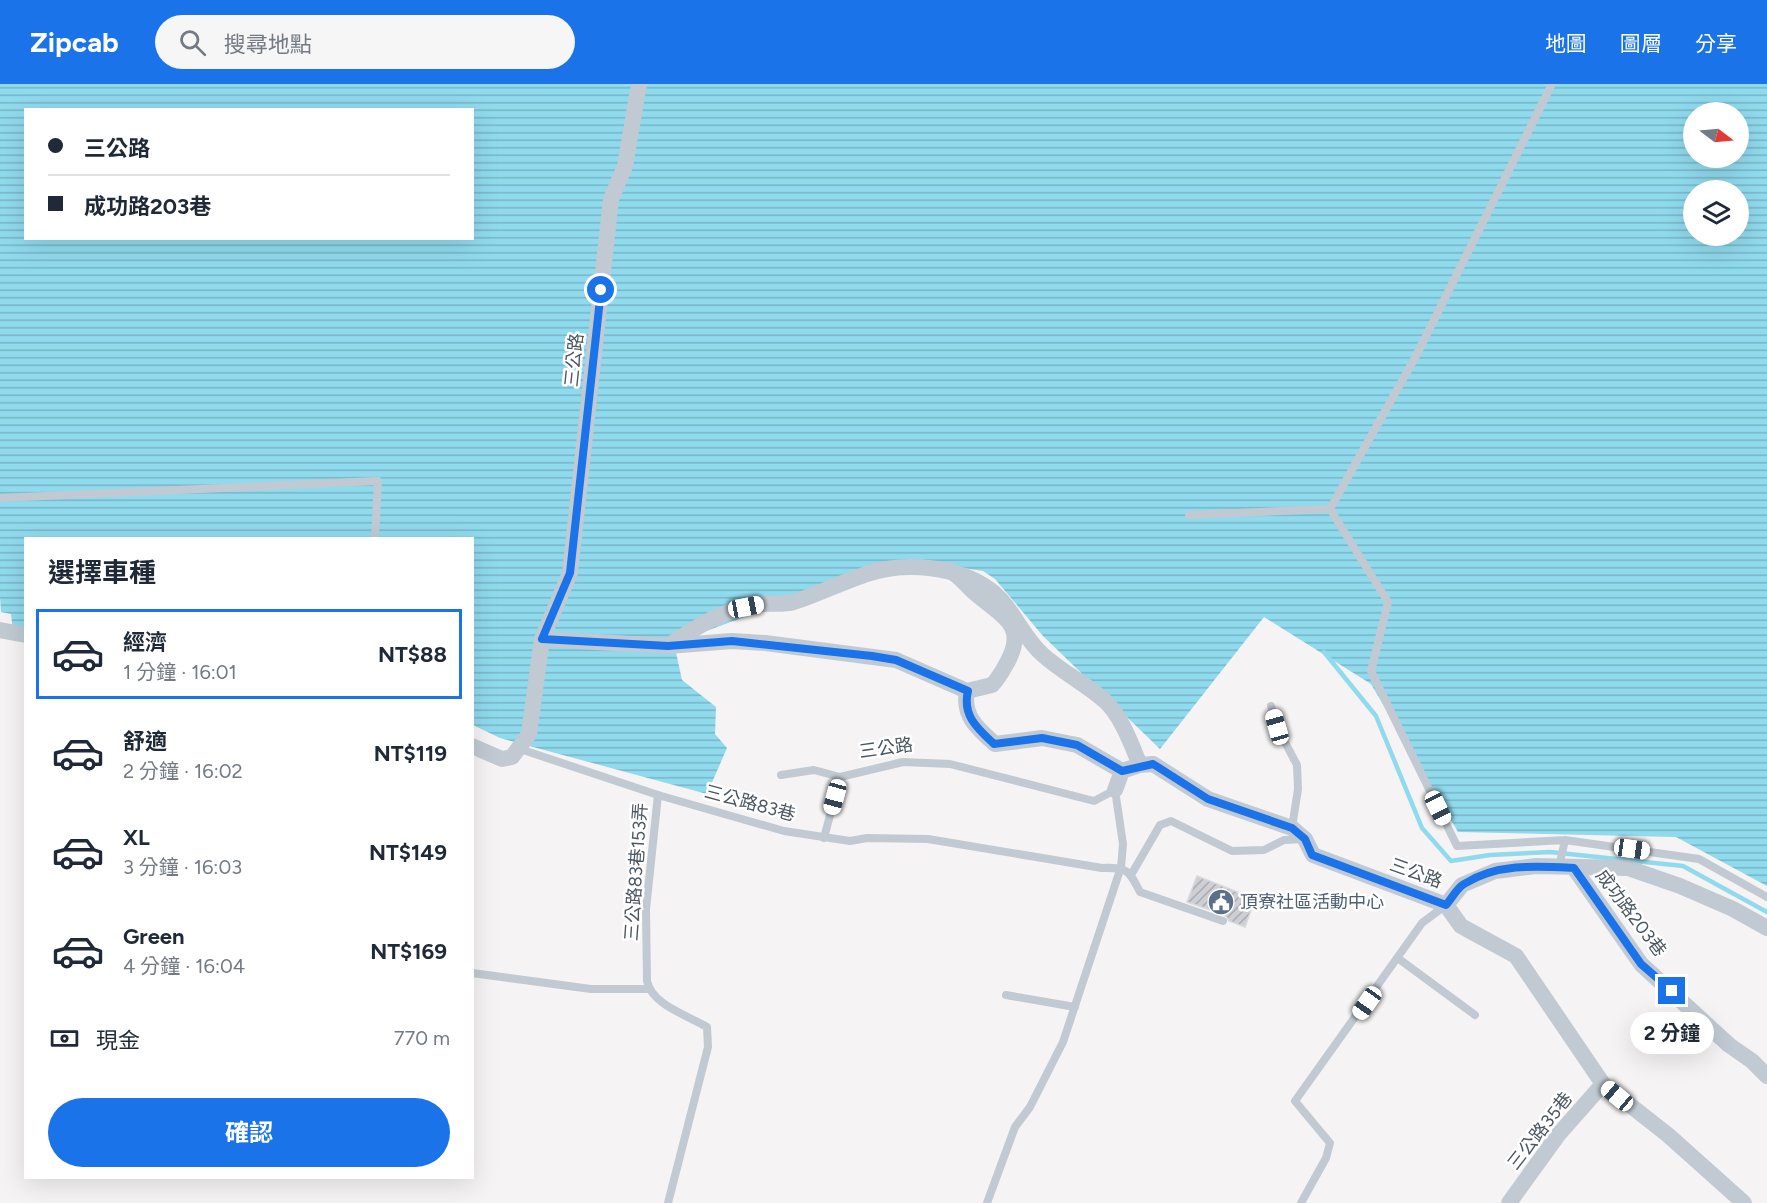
<!DOCTYPE html>
<html lang="zh-TW">
<head>
<meta charset="utf-8">
<style>
	body { margin:0; font-family:Figtree,"Noto Sans TC",sans-serif; background:#f6f6f7; color:#1f2937; height:100vh; display:flex; flex-direction:column; font-size:22px; white-space:nowrap }
	* { box-sizing:border-box; margin:0 }
	p { font-size:20px; color:#747a83 }
	.icon { flex:none; width:33px; height:33px; fill:none; stroke:currentColor; stroke-width:2; stroke-linecap:round; stroke-linejoin:round }
	.map { position:relative; flex:1; overflow:hidden }
	.side { position:absolute; left:24px; top:453px; width:450px; height:642px; display:flex; flex-direction:column; background:#fff; border-radius:0px; box-shadow:0 6px 24px #0002 }
	.side>* { flex:none }
	.top-card { position:absolute; left:24px; top:24px; width:450px; height:132px; border-radius:0px; box-shadow:0 6px 24px #0002; display:grid; align-content:center; height:132px; padding:0 24px; background:#fff }
	.needle { width:39px; rotate:106deg }
	.tools { position:absolute; left:1683px; top:18px; display:grid; gap:12px }
	.tools a { display:grid; place-items:center; width:66px; height:66px; border-radius:50%; background:#fff; box-shadow:0 6px 24px #0002; font-size:30px }
	.end { position:absolute; width:27px; height:27px; margin:-14px; border:8px solid #1a73e8; background:#fff; box-shadow:0 0 0 3px #fff }
	.from { border-radius:50% }
	.bubble { position:absolute; height:42px; border-radius:21px; background:#fff; box-shadow:0 6px 24px #0002; font-size:20px; font-weight:700; line-height:42px; text-align:center }
	.car { position:absolute; width:18px; height:36px; margin:-18px -9px; border-radius:8px; box-shadow:0 0 4px 2px #0007; background:linear-gradient(#fff 24%,#345 0 40%,#fff 0 76%,#345 0 86%,#fff 0) }
	.top-card b { display:flex; align-items:center; gap:21px; height:57px; font-size:22px }
	.top-card b+b { border-top:2px solid #e0e1e3 }
	.top-card i { width:15px; height:15px; background:#1f2937 }
	ul { padding:0; list-style:none }
	li { display:flex; align-items:center; gap:18px; height:90px; margin:0 12px 9px; padding:0 12px; border:3px solid transparent; border-radius:0px }
	li div { flex:1 }
	li b { display:block; font-size:22px }
	li em { font-style:normal; font-weight:700 }
	li.active { border-color:#1a73e8 }
	li>.icon { width:54px; height:54px; stroke-width:1.5 }
	h2 { padding:0 24px; font-size:27px; line-height:72px }
	.pay { display:flex; align-items:center; gap:15px; height:66px; padding:0 24px; font-size:22px }
	.pay p { margin-inline-start:auto }
	.action { display:flex; gap:12px; margin-top:auto; padding:12px 24px }
	.action a { flex:1; height:69px; border-radius:36px; background:#1a73e8; color:#fff; font-size:24px; font-weight:700; line-height:69px; text-align:center }
	header { display:flex; align-items:center; gap:36px; box-sizing:border-box; height:84px; padding:0 30px; background:#1a73e8; color:#fff }
	header strong { font-size:28px }
	nav { display:flex; gap:33px; margin-inline-start:auto; font-size:21px }
	.search { width:420px; height:54px; background:#f6f6f7; display:flex; align-items:center; gap:15px; box-sizing:border-box; padding:0 21px; border-radius:33px; color:#747a83; font-size:22px }
	.map>svg:first-child { display:block }
	.water { fill:url(#water-rules); fill-rule:evenodd }
	.lines { fill:none; stroke-linecap:round; stroke-linejoin:round }
	.stream { stroke:#90daee; stroke-width:4.5 }
	.building { fill:url(#building-hatch); stroke:#d7d9de; stroke-width:1.5 }
	.lane { stroke:#c1cad2; stroke-width:8 }
	.street { stroke:#c1cad2; stroke-width:16 }
	.route { stroke:#1a73e8; stroke-width:8 }
	.labels { text-anchor:middle; stroke-width:5; stroke-linejoin:round; paint-order:stroke }
	.street-label { font-size:18px; fill:#4a5661; stroke:#fff }
	.service-label { font-size:18px; fill:#4e5e75; stroke:#fff; text-anchor:start }
</style>
</head>
<body>
<header>
<strong>Zipcab</strong>
<div class="search"><svg class="icon" aria-label="search" viewBox="0 0 24 24"><circle cx="10" cy="10" r="6"/><path d="M15 15l6 6"/></svg>搜尋地點</div>
<nav><a>地圖</a><a>圖層</a><a>分享</a></nav>
</header>
<div class="map">
<svg width="1767" height="1119" viewBox="0 0 1767 1119">
	<defs>
		<pattern id="water-rules" width="6" height="5" patternUnits="userSpaceOnUse" patternTransform="scale(1.5)"><rect width="6" height="5" fill="#90daee"/><path d="M0 2.5h6" fill="none" stroke="#78b4c4"/></pattern>
		<pattern id="building-hatch" width="6" height="6" patternUnits="userSpaceOnUse" patternTransform="scale(1.5)"><rect width="6" height="6" fill="#cdcfd5"/><path d="M-1 1l2-2M0 6l6-6M5 7l2-2" fill="none" stroke="#a8abb0"/></pattern>
	</defs>
	<rect width="100%" height="100%" fill="#f5f3f3"/>
	<path class="water" d="M0,0H1767V802L1676,753L1458,748L1371,600L1264,533L1160,665L1043,552L995,495L983,487L916,477L855,492L674,559L682,596L716,623L715,650L727,664L707,710L500,654L473,641L472,454H26L25,549L13,547L11,530L1,528L0,513ZM26,26H472V154H26ZM1694,28H1738V74H1694ZM1694,106H1738V152H1694Z"/>
	<g class="lines">
		<path class="stream" d="M1324,568L1376,632L1422,744L1451,777L1490,771L1550,768L1683,782L1767,828"/>
	</g>
	<path class="building" d="M1197,792L1255,815L1245,843L1229,837L1225,831L1187,818Z"/>
	<g class="lines">
		<path class="lane" d="M0,414L378,397L375,454
			M1330,425L1416,272L1552,0
			M1189,431L1330,425L1388,518L1371,587L1457,762L1565,756L1699,775L1767,813
			M1271,622L1277,643L1297,681L1298,705L1292,744
			M520,665L658,711L784,747L850,757L867,754L928,755L1102,784C1127,783 1129,786 1140,808L1223,837
			M781,691L814,686L840,693L903,678L950,680L1094,717L1115,706L1123,760L1121,783L1063,958L1030,1023L1015,1043L987,1119
			M658,711L646,825L647,897C652,921 687,931 707,943L708,963L668,1119
			M824,754L840,693
			M1559,783L1565,756
			M1131,791L1160,741L1171,737L1232,767L1264,766L1284,756L1305,755
			M1399,875L1475,931
			M472,889L591,905H649
			M1006,911L1075,923
			M1301,1119L1326,1074L1330,1059L1295,1017L1422,839L1446,821"/>
		<path class="street" d="M0,546L26,551
			M542,555L668,562L732,557L765,559L896,576L967,607L992,601C999,594 1003,586 1008,577C1027,541 1002,532 976,510C965,501 960,491 948,486
			M668,562C697,542 726,524 762,520C773,519 783,521 794,518C819,510 844,497 870,489C906,478 957,482 989,505C1013,522 1021,552 1043,571C1062,588 1086,600 1105,617C1122,633 1131,660 1140,681
			M967,607C962,632 978,645 995,660L1042,654L1077,661L1122,687
			M472,662L502,675L512,673L529,650L542,555L570,489L611,115L625,82L639,0
			M1115,706L1122,687L1140,681L1153,680L1208,715L1292,744L1305,755L1313,771L1446,821L1461,842L1516,872L1603,1000L1668,1051L1744,1119
			M1574,784L1641,880L1729,961L1752,977L1767,992
			M1446,821L1462,801L1495,787L1536,782L1628,784L1680,802L1733,825L1767,844
			M1509,1119L1558,1051L1603,1000"/>
	</g>
	<g class="lines">
		<path class="route" d="M601,206L570,489L542,555L668,562L732,557L872,572L896,576L968,607C962,632 978,645 994,660L1042,654L1077,661L1122,687L1153,680L1208,715L1292,744L1305,755L1312,771L1446,821C1452,814 1457,804 1464,800C1497,779 1537,782 1574,784L1641,880L1672,907"/>
	</g>
	<defs>
		<symbol id="civic-disc" viewBox="-11 -11 22 22"><circle r="9.5" fill="#5c6f8a" stroke="#fff"/><path d="M-.6-6.5H3V-4.5H.6V-3L4-1V1h2V6H-6V1h2V-1L-.6-3ZM-1.2 2.5V6h2.4V2.5Z" fill="#fff"/></symbol>
	</defs>
	<g fill-rule="evenodd">
		<use href="#civic-disc" x="1206" y="803" width="30" height="30"/>
	</g>
	<g class="labels">
		<g class="street-label">
			<text transform="translate(574 276) rotate(-84)" y="6">三公路</text>
			<text transform="translate(886 664) rotate(-8)" y="6">三公路</text>
			<text transform="translate(750 719) rotate(15)" y="6">三公路83巷</text>
			<text transform="translate(636 788) rotate(-86)" y="6">三公路83巷153弄</text>
			<text transform="translate(1416 789) rotate(20)" y="6">三公路</text>
			<text transform="translate(1631 829) rotate(53)" y="6">成功路203巷</text>
			<text transform="translate(1540 1047) rotate(-52)" y="6">三公路35巷</text>
		</g>
		<g class="service-label">
			<text x="1240" y="824">頂寮社區活動中心</text>
		</g>
	</g>
</svg>
<div class="tools">
<a><svg class="needle" viewBox="-14 -14 28 28"><path d="M0-13l5 13h-10z" fill="#e53935"/><path d="M0 13l5-13h-10z" fill="#747a83"/></svg></a>
<a><svg class="icon" aria-label="layers" viewBox="0 0 24 24"><path d="M12 4l9 5-9 5-9-5zM3 14l9 5 9-5"/></svg></a>
</div>
<i class="end from" style="left:601px;top:206px"></i>
<i class="end" style="left:1672px;top:907px"></i>
<div class="bubble" style="left:1630px;top:928px;width:84px">2 分鐘</div>
<i class="car" style="left:746px;top:523px;rotate:79deg"></i>
<i class="car" style="left:1277px;top:643px;rotate:344deg"></i>
<i class="car" style="left:835px;top:713px;rotate:195deg"></i>
<i class="car" style="left:1438px;top:724px;rotate:154deg"></i>
<i class="car" style="left:1632px;top:765px;rotate:98deg"></i>
<i class="car" style="left:1367px;top:919px;rotate:215deg"></i>
<i class="car" style="left:1617px;top:1012px;rotate:310deg"></i>
<div class="top-card">
<b><i class="from"></i>三公路</b>
<b><i></i>成功路203巷</b>
</div>
<section class="side">
<h2>選擇車種</h2>
<ul>
<li class="active"><svg class="icon" aria-label="car" viewBox="0 0 24 24"><path d="M5 17H2v-5l4-1 3-4h7l3 4 3 1v5h-3M9 17h6M6 11h13"/><circle cx="7" cy="17" r="2"/><circle cx="17" cy="17" r="2"/></svg><div><b>經濟</b><p>1 分鐘 · 16:01</p></div><em>NT$88</em></li>
<li><svg class="icon" aria-label="car" viewBox="0 0 24 24"><path d="M5 17H2v-5l4-1 3-4h7l3 4 3 1v5h-3M9 17h6M6 11h13"/><circle cx="7" cy="17" r="2"/><circle cx="17" cy="17" r="2"/></svg><div><b>舒適</b><p>2 分鐘 · 16:02</p></div><em>NT$119</em></li>
<li><svg class="icon" aria-label="car" viewBox="0 0 24 24"><path d="M5 17H2v-5l4-1 3-4h7l3 4 3 1v5h-3M9 17h6M6 11h13"/><circle cx="7" cy="17" r="2"/><circle cx="17" cy="17" r="2"/></svg><div><b>XL</b><p>3 分鐘 · 16:03</p></div><em>NT$149</em></li>
<li><svg class="icon" aria-label="car" viewBox="0 0 24 24"><path d="M5 17H2v-5l4-1 3-4h7l3 4 3 1v5h-3M9 17h6M6 11h13"/><circle cx="7" cy="17" r="2"/><circle cx="17" cy="17" r="2"/></svg><div><b>Green</b><p>4 分鐘 · 16:04</p></div><em>NT$169</em></li>
</ul>
<div class="pay"><svg class="icon" aria-label="cash" viewBox="0 0 24 24"><path d="M3 7h18v10H3z"/><circle cx="12" cy="12" r="2"/></svg>現金<p>770 m</p></div>
<div class="action"><a>確認</a></div>
</section>
</div>
</body>
</html>
